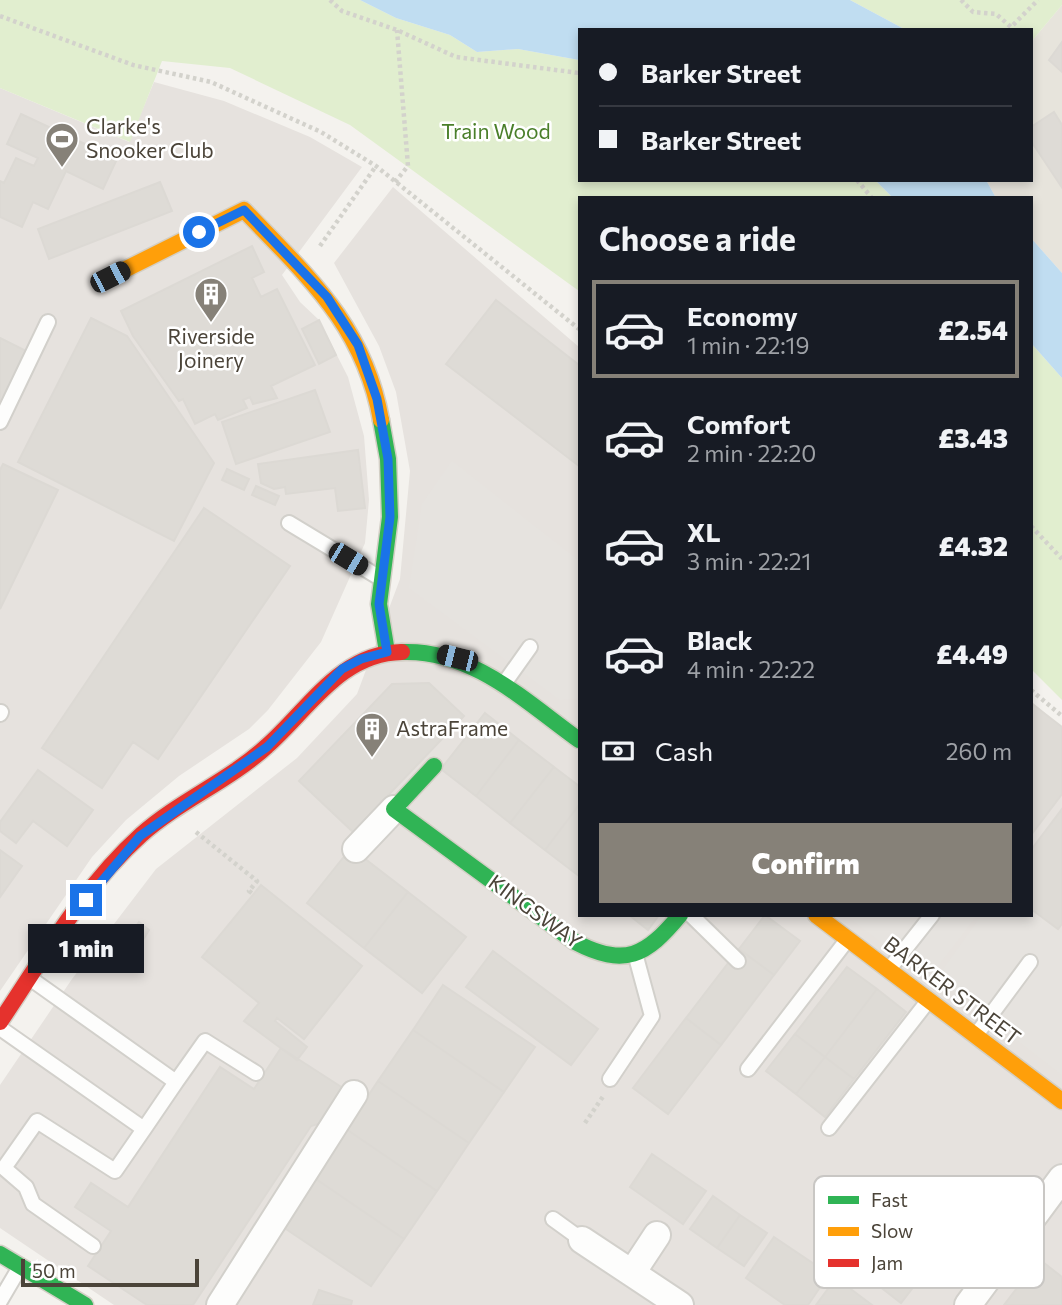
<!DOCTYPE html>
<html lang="en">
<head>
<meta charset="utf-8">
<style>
	body { margin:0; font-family:Commissioner,sans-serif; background:#20242c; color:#f1f3f6; height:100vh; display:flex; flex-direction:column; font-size:26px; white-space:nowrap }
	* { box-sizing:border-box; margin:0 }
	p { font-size:23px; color:#9ea1a6 }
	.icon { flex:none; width:38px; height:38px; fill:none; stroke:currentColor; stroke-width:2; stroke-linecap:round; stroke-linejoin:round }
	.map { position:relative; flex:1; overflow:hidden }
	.panel { position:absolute; left:578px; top:196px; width:455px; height:721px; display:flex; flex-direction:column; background:#171b24; border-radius:0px; box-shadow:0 4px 10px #0003 }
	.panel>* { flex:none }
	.banner { position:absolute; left:578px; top:28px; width:455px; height:154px; border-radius:0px; box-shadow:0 4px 10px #0003; display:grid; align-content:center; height:154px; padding:0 21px; background:#171b24 }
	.scale { position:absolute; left:21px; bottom:18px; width:178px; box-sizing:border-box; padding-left:7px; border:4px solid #4b4439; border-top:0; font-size:19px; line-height:24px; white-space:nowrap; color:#4b4439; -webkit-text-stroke:5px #fff; paint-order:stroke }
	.end { position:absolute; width:32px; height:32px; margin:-16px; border:9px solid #1a73e8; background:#fff; box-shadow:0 0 0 4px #fff }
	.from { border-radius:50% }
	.bubble { position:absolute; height:49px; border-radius:0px; background:#171b24; box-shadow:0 4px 10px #0003; font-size:23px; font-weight:800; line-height:49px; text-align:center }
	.car { position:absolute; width:21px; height:42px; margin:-21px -10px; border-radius:9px; box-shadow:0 0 5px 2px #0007; background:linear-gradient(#222 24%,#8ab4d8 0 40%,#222 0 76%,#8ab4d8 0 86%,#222 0) }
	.banner b { display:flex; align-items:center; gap:24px; height:66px; font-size:26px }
	.banner b+b { border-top:2px solid #363941 }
	.banner i { width:18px; height:18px; background:#f1f3f6 }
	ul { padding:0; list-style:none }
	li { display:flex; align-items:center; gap:21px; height:98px; margin:0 14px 10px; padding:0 7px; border:4px solid transparent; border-radius:0px }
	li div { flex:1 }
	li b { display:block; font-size:26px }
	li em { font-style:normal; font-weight:800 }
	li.current { border-color:#868178 }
	li>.icon { width:63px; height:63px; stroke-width:1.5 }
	h2 { padding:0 21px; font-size:32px; line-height:84px }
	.pay { display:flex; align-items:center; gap:18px; height:77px; padding:0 21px; font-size:26px }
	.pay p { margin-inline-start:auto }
	.primary-button { display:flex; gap:14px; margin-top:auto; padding:14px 21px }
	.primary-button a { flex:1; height:80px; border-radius:0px; background:#868178; color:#fff; font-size:28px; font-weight:800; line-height:80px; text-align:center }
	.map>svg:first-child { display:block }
	.residential { fill:#e7e4dc }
	.industrial { fill:#e6e2de }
	.green { fill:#e1eecf }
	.parking { fill:#e6e3df }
	.water { fill:#c0ddf1 }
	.building { fill:#dedbd6; stroke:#dcd9d4; stroke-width:2 }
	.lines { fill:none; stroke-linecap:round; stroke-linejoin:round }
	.lane-casing { stroke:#d2d0cb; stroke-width:18 }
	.street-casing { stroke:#d2d0cb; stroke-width:30 }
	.fast-casing { stroke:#d3cfc5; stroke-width:19 }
	.slow-casing { stroke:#d3cfc5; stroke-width:19 }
	.jam-casing { stroke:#d3cfc5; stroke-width:19 }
	.path { stroke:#d3d2cc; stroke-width:4.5; stroke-dasharray:3.5 3.5; stroke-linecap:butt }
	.lane { stroke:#fdfdfc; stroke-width:14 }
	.street { stroke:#fdfdfc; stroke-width:26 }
	.fast { stroke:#30b455; stroke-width:16 }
	.slow { stroke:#ff9f0a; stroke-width:16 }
	.jam { stroke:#e5322d; stroke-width:16 }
	.route { stroke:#1a73e8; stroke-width:9 }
	.labels { text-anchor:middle; stroke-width:5; stroke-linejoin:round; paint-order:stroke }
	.poi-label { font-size:21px; fill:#4b4439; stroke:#fff; text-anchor:start }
	.park-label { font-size:21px; fill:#4a7f2a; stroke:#fff }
	.street-label { font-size:21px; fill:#4b4439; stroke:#fff }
	.key { fill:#fff; stroke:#c9c7c4; stroke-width:2 }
	.key-label { font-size:19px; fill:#4b4439 }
</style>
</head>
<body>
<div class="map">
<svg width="1062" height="1305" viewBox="0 0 1062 1305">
	<rect width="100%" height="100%" fill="#f4f2ee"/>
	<path class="residential" d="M1062,5V273L1031,238V198H996L986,180H1031V42Z"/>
	<path class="industrial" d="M154,82L224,101L310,137L362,167L282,275L300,302L319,320L348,377L364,436L369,500L365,543L321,642L268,710L249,729L179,776L126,820L92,857L0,991V88L129,142Z
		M393,187L579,347V915H1031V701L1062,728V1305H114L0,1228V1085L72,979L156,869L297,758L357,694L400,579L410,471L396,392L379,346L334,263Z"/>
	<path class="green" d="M0,0H360L396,18L450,35L477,52L518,49L579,60V180H875L893,198H579V291L350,125L230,68L162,61L130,142L0,88Z
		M850,0H1062V5L1031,42V30H906Z
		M1031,343L1062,378V700L1031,669Z"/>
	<path class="parking" d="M452,461L579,561V698L560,700L409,588L422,504Z
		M1031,909L1062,933V1075L949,987L954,981L942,971L982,915H1031Z
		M846,915H977L928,979Z"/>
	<path class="water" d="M360,0H850L906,30H579V60L518,49L477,52L450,35L396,18Z
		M875,180H986L996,198H893Z
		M1031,238L1062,273V378L1031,343Z"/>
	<path class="building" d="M1062,42V72L1049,60Z
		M1054,112L1062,125L1061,186L1031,141V127Z
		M21,114L117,159L103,189L66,171L48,209L33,202L22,227L0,217V181L4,183L16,158L34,166L38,158L7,144Z
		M160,182L172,211L49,259L38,229Z
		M252,246L264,272L252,278L261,297L277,289L315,365L271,386L277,398L253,404L250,397L243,400L247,408L218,420L215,414L195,424L183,399L179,401L133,336L121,311Z
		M496,300L579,365V466L446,364Z
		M91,318L127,336L214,463L174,541L18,462Z
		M319,320L336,355L319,364L302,329Z
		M0,338L26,351L0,406Z
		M315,390L330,432L236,464L222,422Z
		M358,450L365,508L338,511L335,488L286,494L285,487L274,489L261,483L258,464Z
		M3,464L58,490L0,609V470Z
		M227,469L249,479L244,490L222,480Z
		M256,486L279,496L275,505L252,495Z
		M204,508L290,566L158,759L133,742L102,788L42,748Z
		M429,683L464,716L353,832L299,781L392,684Z
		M1031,703L1062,727V794L1031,835Z
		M485,713L519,740L476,796L441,769Z
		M519,740L554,767L510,823L476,796Z
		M554,767L579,786V805L545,850L510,823Z
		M38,770L93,810L67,846L33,821L16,843L0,831V822Z
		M579,805V876L545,850Z
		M1062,809V924L1058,929L1031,909V850Z
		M351,848L408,892L364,948L307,903Z
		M0,850L22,866L0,897Z
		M261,885L362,966L304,1039L277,1018L275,1021L307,1047L297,1060L244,1021L259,1003L202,957Z
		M408,892L466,937L422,993L364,948Z
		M629,915H659L648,930Z
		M765,915L800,941L774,975L739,949Z
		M139,922L149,930L143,940L132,932Z
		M739,949L774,975L721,1045L686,1018Z
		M493,951L598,1029L571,1065L466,987Z
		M847,967L877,989L825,1057L795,1034Z
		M443,985L535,1047L504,1092L413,1030Z
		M877,989L906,1012L854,1079L825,1057Z
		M686,1018L721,1045L668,1114L633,1088Z
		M413,1030L504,1092L469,1143L378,1081Z
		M795,1034L825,1057L796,1094L766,1071Z
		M281,1048L346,1090L325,1122L311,1126L193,1305H147L88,1266L111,1231L75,1207L91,1183L128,1207L220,1067L254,1089Z
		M825,1057L854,1079L825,1117L796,1094Z
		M378,1081L469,1143L437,1191L346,1129Z
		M346,1129L437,1191L404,1239L313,1177Z
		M652,1154L706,1191L683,1224L630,1187Z
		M313,1177L404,1239L371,1286L280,1225Z
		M713,1196L740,1215L717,1248L690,1229Z
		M740,1215L767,1233L744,1266L717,1248Z
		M906,1222L942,1250L901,1303L865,1275Z
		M774,1237L829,1274L808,1305H785L746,1278Z
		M1039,1259L1062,1277V1305H1004Z
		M836,1278L872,1305H816Z
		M319,1290L352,1301L351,1305H313Z"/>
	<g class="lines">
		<defs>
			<path id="lane" d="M0,422L48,322
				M289,523L380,578
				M503,685L530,647
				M0,714L1,712
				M691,915L738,961
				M890,968L932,915
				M0,1028L144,1129L176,1082L31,979
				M976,1035L1030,962
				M748,1069L847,940
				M610,1079L652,1016L636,957
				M176,1082L205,1041L256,1073
				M829,1128L928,1001
				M553,1219L582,1240
				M93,1246L33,1204L26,1187L4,1168L37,1121L115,1171L144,1129
				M0,1301L20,1267"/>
			<path id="street" d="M356,849L394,809
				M582,1240L680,1305
				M632,1273L657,1235
				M220,1305L354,1094
				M968,1305L1062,1178"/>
			<path id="fast" d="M381,420L388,459L390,517L379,604L387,652
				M402,652C472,649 526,702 579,740
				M434,766L394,809L575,942C625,968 646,956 680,915
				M0,1254L85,1305"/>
			<path id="slow" d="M110,277L244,210C307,276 364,325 381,420
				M816,915L1062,1101"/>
			<path id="jam" d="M0,1022C43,958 83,887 141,835C179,801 229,781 267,746C309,709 340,653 402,652"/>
		</defs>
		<use href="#lane" class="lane-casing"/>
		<use href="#street" class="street-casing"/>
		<use href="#fast" class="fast-casing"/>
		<use href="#slow" class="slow-casing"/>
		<use href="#jam" class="jam-casing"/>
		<path class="path" d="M330,0L342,11L397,30L456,57L579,73
			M961,0L973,12L996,14L1011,27L1038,0
			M0,16L133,65L211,82L321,132L376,166L579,329
			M857,180L872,198
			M395,182L408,166L397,30
			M320,246L376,166
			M1031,526L1062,559
			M1031,690L1062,716
			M196,832L257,881L249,891L253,894
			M585,1123L604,1095"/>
		<use href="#lane" class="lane"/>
		<use href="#street" class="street"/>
		<use href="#fast" class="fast"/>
		<use href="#slow" class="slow"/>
		<use href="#jam" class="jam"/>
	</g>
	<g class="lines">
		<path class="route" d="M86,900L140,836L267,747L342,669L361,659L387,652L379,604L390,517L388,459L377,399L358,345L327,297L244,210L199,232"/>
	</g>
	<defs>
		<symbol id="stadium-pin" viewBox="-11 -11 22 30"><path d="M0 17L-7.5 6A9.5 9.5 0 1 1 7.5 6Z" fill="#868178" stroke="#fff"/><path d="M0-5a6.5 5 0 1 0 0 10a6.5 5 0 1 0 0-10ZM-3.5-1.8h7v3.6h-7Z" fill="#fff"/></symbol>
		<symbol id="building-pin" viewBox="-11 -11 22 30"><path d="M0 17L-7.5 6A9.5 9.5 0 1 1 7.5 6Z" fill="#868178" stroke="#fff"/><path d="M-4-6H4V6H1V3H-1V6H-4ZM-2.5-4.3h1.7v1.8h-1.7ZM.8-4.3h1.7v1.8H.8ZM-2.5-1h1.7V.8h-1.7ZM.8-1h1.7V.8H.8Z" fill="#fff"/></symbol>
	</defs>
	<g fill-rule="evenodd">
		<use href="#stadium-pin" x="43" y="120" width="38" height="52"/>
		<use href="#building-pin" x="192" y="275" width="38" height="52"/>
		<use href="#building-pin" x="353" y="710" width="38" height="52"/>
	</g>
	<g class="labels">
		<g class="poi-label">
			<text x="86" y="134">Clarke's<tspan x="86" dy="24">Snooker Club</tspan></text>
			<text x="211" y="344" text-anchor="middle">Riverside<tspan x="211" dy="24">Joinery</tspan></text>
			<text x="396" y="736">AstraFrame</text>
		</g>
		<g class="park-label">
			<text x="496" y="139">Train Wood</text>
		</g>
		<g class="street-label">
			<text transform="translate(535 912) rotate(36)" y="7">KINGSWAY</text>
			<text transform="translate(952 991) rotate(37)" y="7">BARKER STREET</text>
		</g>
	</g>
	<rect x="814" y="1176" width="230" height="112" rx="10" class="key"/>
	<rect x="828" y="1196" width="31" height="8" fill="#30b455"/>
	<rect x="828" y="1227" width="31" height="9" fill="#ff9f0a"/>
	<rect x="828" y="1259" width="31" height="8" fill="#e5322d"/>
	<g class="key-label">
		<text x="871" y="1207">Fast</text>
		<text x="871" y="1238">Slow</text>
		<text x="871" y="1270">Jam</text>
	</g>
</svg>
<div class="scale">50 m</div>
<i class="end from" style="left:199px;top:232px"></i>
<i class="end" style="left:86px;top:900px"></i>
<div class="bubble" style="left:28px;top:924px;width:116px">1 min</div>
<i class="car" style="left:110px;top:277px;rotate:63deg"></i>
<i class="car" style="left:348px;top:559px;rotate:121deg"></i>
<i class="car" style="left:457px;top:658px;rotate:284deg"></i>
<div class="banner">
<b><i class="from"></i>Barker Street</b>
<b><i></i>Barker Street</b>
</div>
<section class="panel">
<h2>Choose a ride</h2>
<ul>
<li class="current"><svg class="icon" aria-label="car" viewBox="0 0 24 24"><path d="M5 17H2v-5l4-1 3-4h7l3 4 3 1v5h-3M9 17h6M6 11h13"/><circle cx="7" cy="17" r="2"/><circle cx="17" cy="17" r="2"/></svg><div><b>Economy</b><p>1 min · 22:19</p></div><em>£2.54</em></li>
<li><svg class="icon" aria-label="car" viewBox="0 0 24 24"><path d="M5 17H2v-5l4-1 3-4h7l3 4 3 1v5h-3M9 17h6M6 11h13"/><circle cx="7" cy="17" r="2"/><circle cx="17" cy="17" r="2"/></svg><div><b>Comfort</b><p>2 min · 22:20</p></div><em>£3.43</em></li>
<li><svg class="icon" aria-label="car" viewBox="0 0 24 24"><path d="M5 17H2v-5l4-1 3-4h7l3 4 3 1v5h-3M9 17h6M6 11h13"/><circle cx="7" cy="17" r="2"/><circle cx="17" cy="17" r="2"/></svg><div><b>XL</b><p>3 min · 22:21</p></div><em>£4.32</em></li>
<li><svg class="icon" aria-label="car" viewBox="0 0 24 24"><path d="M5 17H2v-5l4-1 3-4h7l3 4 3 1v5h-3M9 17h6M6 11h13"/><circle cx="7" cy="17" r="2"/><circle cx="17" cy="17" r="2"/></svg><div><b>Black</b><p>4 min · 22:22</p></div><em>£4.49</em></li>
</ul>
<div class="pay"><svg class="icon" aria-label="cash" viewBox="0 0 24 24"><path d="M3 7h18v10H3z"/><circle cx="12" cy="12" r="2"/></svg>Cash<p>260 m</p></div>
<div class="primary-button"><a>Confirm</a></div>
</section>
</div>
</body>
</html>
